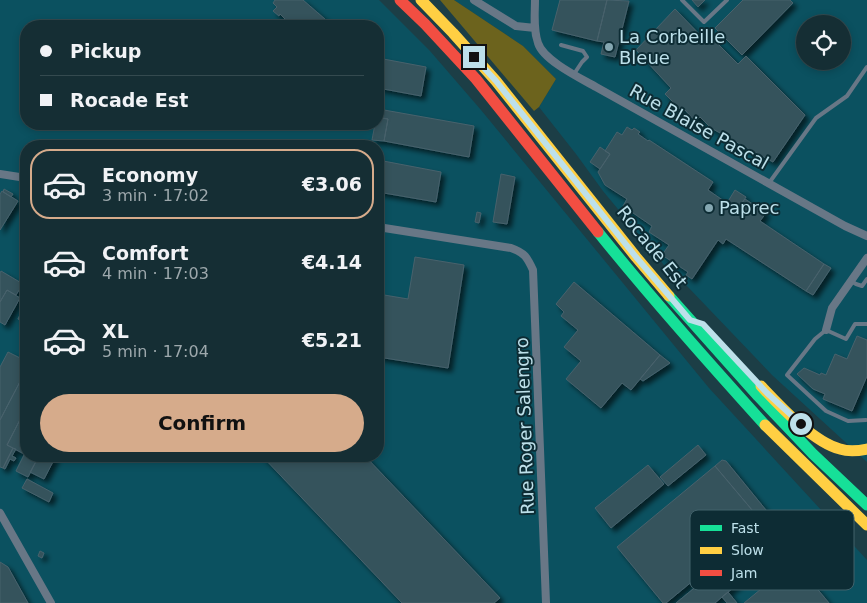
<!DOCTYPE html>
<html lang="en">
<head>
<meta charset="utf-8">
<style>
	body { margin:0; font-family:"DejaVu Sans",sans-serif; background:#223a40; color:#f1f3f6; height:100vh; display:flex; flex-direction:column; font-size:19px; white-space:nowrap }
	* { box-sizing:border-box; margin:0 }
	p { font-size:16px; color:#9da8ac }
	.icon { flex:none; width:28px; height:28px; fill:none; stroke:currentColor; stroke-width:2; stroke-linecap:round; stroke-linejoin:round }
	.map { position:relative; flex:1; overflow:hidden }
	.sheet { position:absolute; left:20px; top:140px; width:364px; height:322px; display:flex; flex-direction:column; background:#152e34; border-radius:20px; box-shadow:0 2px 8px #0003,0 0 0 1px #344a4f }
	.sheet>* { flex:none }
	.banner { position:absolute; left:20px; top:20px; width:364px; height:110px; border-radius:20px; box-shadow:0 2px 8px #0003,0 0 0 1px #344a4f; display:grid; align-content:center; height:110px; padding:0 20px; background:#152e34 }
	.tools { position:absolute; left:796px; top:15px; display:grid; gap:10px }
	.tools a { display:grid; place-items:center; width:55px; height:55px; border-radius:50%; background:#152e34; box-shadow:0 2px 8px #0003,0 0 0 1px #344a4f; font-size:25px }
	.end { position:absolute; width:22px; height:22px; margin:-11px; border:6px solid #bde0ea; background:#111; box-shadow:0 0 0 2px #111 }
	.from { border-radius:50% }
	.banner b { display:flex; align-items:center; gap:18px; height:48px; font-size:19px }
	.banner b+b { border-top:1px solid #344a4f }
	.banner i { width:12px; height:12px; background:#f1f3f6 }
	ul { padding:9px 0 0; list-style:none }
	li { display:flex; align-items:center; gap:15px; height:70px; margin:0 10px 8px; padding:0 10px; border:2px solid transparent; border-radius:20px }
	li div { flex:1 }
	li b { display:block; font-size:19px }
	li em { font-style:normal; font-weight:600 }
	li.on { border-color:#d6ab8b }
	li>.icon { width:45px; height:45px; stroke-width:1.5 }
	.button { display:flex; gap:10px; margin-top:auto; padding:10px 20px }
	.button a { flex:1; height:58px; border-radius:30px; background:#d6ab8b; color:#111; font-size:20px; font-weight:600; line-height:58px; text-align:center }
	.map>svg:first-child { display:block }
	.built { fill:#0b5160; fill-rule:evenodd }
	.green { fill:#6c631d }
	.building { fill:#35525c; stroke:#48626c; filter:url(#shadow) }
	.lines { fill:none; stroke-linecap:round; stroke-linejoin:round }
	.lane { stroke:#687786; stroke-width:4 }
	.street { stroke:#687786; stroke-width:8 }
	.fast { stroke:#16e098; stroke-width:11 }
	.slow { stroke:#ffcf43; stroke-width:11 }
	.jam { stroke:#f24e42; stroke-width:11 }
	.route { stroke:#bde0ea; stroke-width:6 }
	.poi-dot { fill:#85a7b1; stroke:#0d2c34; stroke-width:2 }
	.labels { text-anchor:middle; stroke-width:4; stroke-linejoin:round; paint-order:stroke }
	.poi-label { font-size:18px; fill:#bde0ea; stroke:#0d2c34; text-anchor:start }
	.street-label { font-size:18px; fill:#bde0ea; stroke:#0d2c34 }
	.key { fill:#0d2c34; stroke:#42626b; stroke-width:1 }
	.key-label { font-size:14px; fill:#bde0ea }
</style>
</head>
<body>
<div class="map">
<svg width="867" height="603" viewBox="0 0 867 603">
	<defs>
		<filter id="shadow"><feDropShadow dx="4" dy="4" stdDeviation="2.5" flood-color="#0009"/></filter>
	</defs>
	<rect width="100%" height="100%" fill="#1c3e46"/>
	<path class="built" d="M0,0H379L430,51L481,110L709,388L867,560V603H0ZM26,26H378V124H26ZM26,146H378V456H26Z
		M454,0H867V462L772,375L687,286L664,265L603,191L576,154L539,107L556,79L523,46ZM805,24H842V61H805Z"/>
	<path class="green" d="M440,0H454L523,46L556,79L539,107L534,111Z"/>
	<path class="building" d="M275,0H303L333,26H299L291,19L288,22L280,14L279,16L273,11L277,7L273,3Z
		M560,0H607L597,41L552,30Z
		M607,0L629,1L615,57L601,54L604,42L597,41Z
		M692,0H705L698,7Z
		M743,0H790L793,3L742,55L715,28Z
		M675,9L705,40L710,36L738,64L746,56L805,115L773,162L711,128L700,117L695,121L685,110L683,112L665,94L671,88L636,50Z
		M378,58L426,67L421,96L378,88Z
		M378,109L384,110L382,118L388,119L384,141L372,140L375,124H378Z
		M384,110L474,126L469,157L384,141L388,119L382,118Z
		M627,127L632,130L634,128L640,132L638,134L648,141L649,140L713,182L708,190L737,210L745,199L766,213L760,221L824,264L806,291L726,239L723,244L718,240L692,279L686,275L688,272L662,255L669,245L649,232L652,226L623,206L627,199L605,185L598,172L610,154L605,151L617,132L622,135Z
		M600,147L610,154L600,169L590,162Z
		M378,160L441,172L436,202L378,192Z
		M501,174L515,177L507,224L493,222Z
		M4,189L13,194L11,197L3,192Z
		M735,190L746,197L737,210L727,203Z
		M2,191L18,201L0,230V194Z
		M477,212L481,213L479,223L475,222Z
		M415,257L464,265L448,368L378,357V294L408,299Z
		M824,264L831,268L813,295L806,291Z
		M1,271L23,284L16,295L7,290L0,302V273Z
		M574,282L660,355L631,390L622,383L601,408L566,379L581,361L564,347L578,330L561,316L564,312L556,304Z
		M7,290L20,298L5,325L0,322V302Z
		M22,311L26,313V316L23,322L18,319Z
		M857,336L867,340V376L852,411L823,399L825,394L813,389L797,374L804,368L820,375L821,373L826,375L835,354L847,359Z
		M8,352L26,361V370L0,420V367Z
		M660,355L670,363L643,381L640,379Z
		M24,374L26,376V408L7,445L13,448L3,468L0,467V420Z
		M26,408V451L24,454L7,445Z
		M698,445L706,455L668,486L660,477Z
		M13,448L16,449L12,456L16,458L14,461L10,459L5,469L3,468Z
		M26,451V456H39L28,477L16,471Z
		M39,456H56L44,479L30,472Z
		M262,456H365L500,598L494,603H402Z
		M722,460L726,461L766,510L758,517L715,466Z
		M648,465L664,484L611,528L595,508Z
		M715,466L763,523L666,603H663L617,547Z
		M27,479L53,493L49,502L22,488Z
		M763,523L786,551L785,556L792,563L794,561L829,603H744L772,580L741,542Z
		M743,548L759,567L722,597L715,603H676Z
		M40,551L44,553L42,558L38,556Z
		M0,562L8,567L28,603H0Z
		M728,592L737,603H727L722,597Z"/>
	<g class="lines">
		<path class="lane" d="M682,0L704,22L727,0
			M561,45L583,51L587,57L582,62L574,74
			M769,183L816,118L847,96L867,67
			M851,281L856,284L862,286L867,279
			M866,420L848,421L826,411L787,375L815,339L826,330L846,339L855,324H867"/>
		<path class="street" d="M474,0L516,26L535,28
			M535,0C535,14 533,29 538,43C543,60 580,78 596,87L845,226L867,236
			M0,174L26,178
			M378,227L511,248C525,253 527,257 533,270L546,603
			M826,330L832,308L867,258
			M0,513L51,603"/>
		<path class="fast" d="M598,232C651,298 708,362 765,425
			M669,296L758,396L813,454L867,505"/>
		<path class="slow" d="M421,0L453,33L496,81L636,257L669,296
			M761,386C780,406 813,442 840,449C849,452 858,451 867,449
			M765,425L867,525"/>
		<path class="jam" d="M400,0L425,24L476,79L598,232"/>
	</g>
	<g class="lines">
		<path class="route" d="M474,57L496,81L636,257L690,320L703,324L767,393L801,424"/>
	</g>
	<g class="poi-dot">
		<circle cx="609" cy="47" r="5"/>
		<circle cx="709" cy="208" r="5"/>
	</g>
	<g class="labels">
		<g class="poi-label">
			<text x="619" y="43">La Corbeille<tspan x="619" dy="21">Bleue</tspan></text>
			<text x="719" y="214">Paprec</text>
		</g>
		<g class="street-label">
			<text transform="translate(699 127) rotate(29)" y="6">Rue Blaise Pascal</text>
			<text transform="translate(652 247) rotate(51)" y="6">Rocade Est</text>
			<text transform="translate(525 426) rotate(-92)" y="6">Rue Roger Salengro</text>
		</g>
	</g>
	<rect x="690" y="510" width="164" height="80" rx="8" class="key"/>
	<rect x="700" y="525" width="22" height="6" fill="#16e098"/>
	<rect x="700" y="547" width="22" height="7" fill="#ffcf43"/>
	<rect x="700" y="570" width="22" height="6" fill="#f24e42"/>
	<g class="key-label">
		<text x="731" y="533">Fast</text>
		<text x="731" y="555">Slow</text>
		<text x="731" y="578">Jam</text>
	</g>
</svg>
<div class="tools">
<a><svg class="icon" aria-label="locate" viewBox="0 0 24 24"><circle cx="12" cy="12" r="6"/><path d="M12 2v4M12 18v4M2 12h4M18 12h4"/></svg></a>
</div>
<i class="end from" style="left:801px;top:424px"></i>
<i class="end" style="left:474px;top:57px"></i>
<div class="banner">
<b><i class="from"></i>Pickup</b>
<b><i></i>Rocade Est</b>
</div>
<section class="sheet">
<ul>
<li class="on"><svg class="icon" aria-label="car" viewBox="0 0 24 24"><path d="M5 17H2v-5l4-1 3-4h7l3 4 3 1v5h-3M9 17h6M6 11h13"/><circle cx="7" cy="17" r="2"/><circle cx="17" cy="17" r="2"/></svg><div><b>Economy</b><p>3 min · 17:02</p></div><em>€3.06</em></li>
<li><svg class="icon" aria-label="car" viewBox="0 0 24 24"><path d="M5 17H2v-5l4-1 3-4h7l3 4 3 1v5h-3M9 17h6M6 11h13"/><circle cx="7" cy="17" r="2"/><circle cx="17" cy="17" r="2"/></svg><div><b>Comfort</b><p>4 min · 17:03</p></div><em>€4.14</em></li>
<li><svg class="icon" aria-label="car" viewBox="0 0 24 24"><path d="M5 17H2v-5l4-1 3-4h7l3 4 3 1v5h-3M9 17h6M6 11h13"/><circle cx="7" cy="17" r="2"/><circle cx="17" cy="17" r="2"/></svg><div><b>XL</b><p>5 min · 17:04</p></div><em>€5.21</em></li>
</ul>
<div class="button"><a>Confirm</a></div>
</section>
</div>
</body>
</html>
